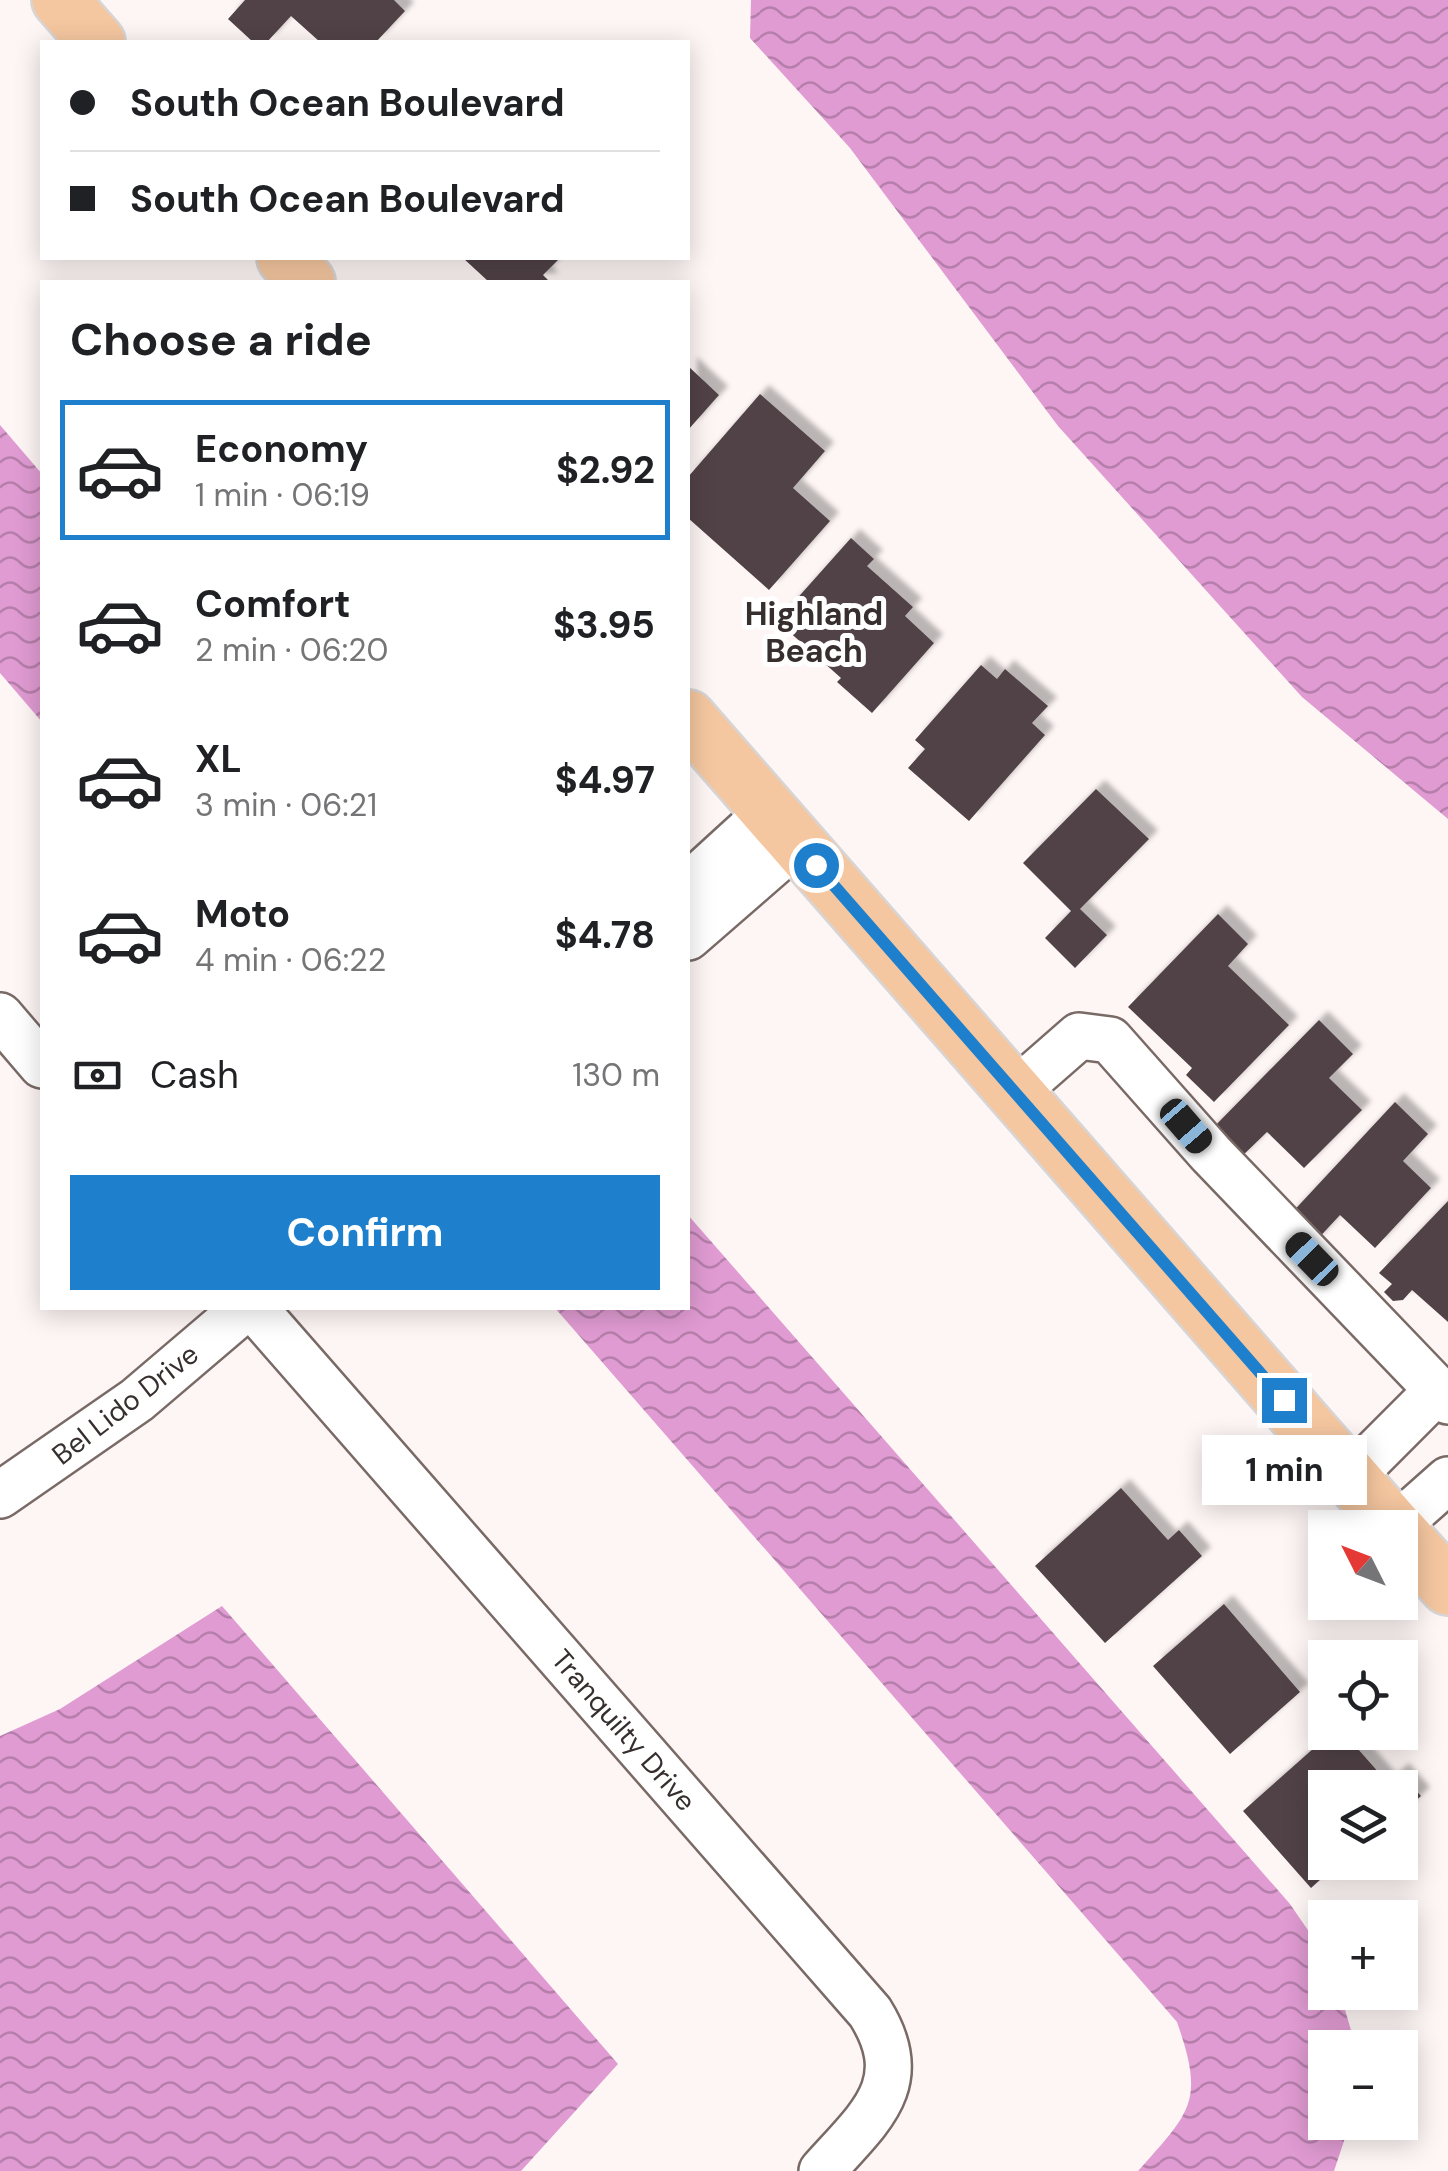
<!DOCTYPE html>
<html lang="en">
<head>
<meta charset="utf-8">
<style>
	body { margin:0; font-family:"DM Sans",sans-serif; background:#f2f2f2; color:#202124; height:100vh; display:flex; flex-direction:column; font-size:38px; white-space:nowrap }
	* { box-sizing:border-box; margin:0 }
	p { font-size:32px; color:#757577 }
	.icon { flex:none; width:55px; height:55px; fill:none; stroke:currentColor; stroke-width:2; stroke-linecap:round; stroke-linejoin:round }
	.map { position:relative; flex:1; overflow:hidden }
	.sheet { position:absolute; left:40px; top:280px; width:650px; height:1030px; display:flex; flex-direction:column; background:#fff; border-radius:0px; box-shadow:0 5px 25px #0003 }
	.sheet>* { flex:none }
	.banner { position:absolute; left:40px; top:40px; width:650px; height:220px; border-radius:0px; box-shadow:0 5px 25px #0003; display:grid; align-content:center; height:220px; padding:0 30px; background:#fff }
	.needle { width:65px; rotate:312deg }
	.controls { position:absolute; left:1308px; top:1510px; display:grid; gap:20px }
	.controls a { display:grid; place-items:center; width:110px; height:110px; border-radius:0px; background:#fff; box-shadow:0 5px 25px #0003; font-size:50px }
	.end { position:absolute; width:45px; height:45px; margin:-22px; border:12px solid #1e80cc; background:#fff; box-shadow:0 0 0 5px #fff }
	.from { border-radius:50% }
	.bubble { position:absolute; height:70px; border-radius:0px; background:#fff; box-shadow:0 5px 25px #0003; font-size:32px; font-weight:700; line-height:70px; text-align:center }
	.car { position:absolute; width:30px; height:60px; margin:-30px -15px; border-radius:12px; box-shadow:0 0 8px 2px #0007; background:linear-gradient(#222 24%,#8ab4d8 0 40%,#222 0 76%,#8ab4d8 0 86%,#222 0) }
	.banner b { display:flex; align-items:center; gap:35px; height:95px; font-size:38px }
	.banner b+b { border-top:2px solid #e0e0e0 }
	.banner i { width:25px; height:25px; background:#202124 }
	ul { padding:0; list-style:none }
	li { display:flex; align-items:center; gap:30px; height:140px; margin:0 20px 15px; padding:0 10px; border:5px solid transparent; border-radius:0px }
	li div { flex:1 }
	li b { display:block; font-size:38px }
	li em { font-style:normal; font-weight:700 }
	li.active { border-color:#1e80cc }
	li>.icon { width:90px; height:90px; stroke-width:1.5 }
	h2 { padding:0 30px; font-size:45px; line-height:120px }
	.pay { display:flex; align-items:center; gap:25px; height:110px; padding:0 30px; font-size:38px }
	.pay p { margin-inline-start:auto }
	.button { display:flex; gap:20px; margin-top:auto; padding:20px 30px }
	.button a { flex:1; height:115px; border-radius:0px; background:#1e80cc; color:#fff; font-size:40px; font-weight:700; line-height:115px; text-align:center }
	.map>svg:first-child { display:block }
	.water { fill:url(#water-waves) }
	.building { fill:#514346; filter:url(#shadow) }
	.lines { fill:none; stroke-linecap:round; stroke-linejoin:round }
	.minor-casing { stroke:#796a66; stroke-width:50 }
	.major-casing { stroke:#d7d5d5; stroke-width:60 }
	.minor { stroke:#fff; stroke-width:45 }
	.major { stroke:#f5c7a0; stroke-width:55 }
	.route { stroke:#1e80cc; stroke-width:12 }
	.labels { text-anchor:middle; stroke-width:10; stroke-linejoin:round; paint-order:stroke }
	.street-label { font-size:28px; fill:#362f2e; stroke:#fff }
	.quarter-label { font-size:32px; font-weight:bold; fill:#362f2e; stroke:#fff }
</style>
</head>
<body>
<div class="map">
<svg width="1448" height="2171" viewBox="0 0 1448 2171">
	<defs>
		<pattern id="water-waves" width="16" height="10" patternUnits="userSpaceOnUse" patternTransform="scale(2.5)"><rect width="16" height="10" fill="#e09bd2"/><path d="M0 5q4-4 8 0t8 0" fill="none" stroke="#b67fab"/></pattern>
		<filter id="shadow"><feDropShadow dx="9" dy="-9" stdDeviation="2.5" flood-color="#0004"/></filter>
	</defs>
	<rect width="100%" height="100%" fill="#fef6f5"/>
	<path class="water" d="M751,0H1448V819L1302,697L1058,426L850,148L750,38Z
		M0,425L42,474V722L0,673Z
		M688,1215L1290,1904L1325,1955V1992L1340,1993L1356,2047L1325,2048V2122L1350,2123L1334,2171H1138C1191,2111 1205,2102 1177,2022L555,1308H688Z
		M222,1606L618,2064L521,2171H0V1736L60,1709Z"/>
	<path class="building" d="M245,0H394L405,11L376,42H320L291,16L267,42H253L228,19Z
		M463,258H560L543,275L550,282H489Z
		M688,366L719,395L688,430Z
		M760,394L825,451L793,488L830,521L769,590L688,518V477Z
		M851,538L874,559L867,566L913,607L905,616L934,643L872,713L837,682L841,678L777,621Z
		M981,665L997,679L1005,669L1048,706L1032,723L1045,735L969,821L908,768L925,749L915,740Z
		M1096,789L1149,839L1080,909L1107,935L1075,968L1045,938L1071,911L1023,863Z
		M1218,914L1248,944L1228,966L1289,1025L1214,1102L1186,1075L1192,1068L1128,1007Z
		M1319,1020L1353,1054L1329,1078L1362,1110L1304,1168L1267,1132L1237,1161L1208,1133Z
		M1395,1102L1428,1134L1403,1161L1431,1188L1375,1248L1340,1215L1314,1243L1287,1218Z
		M1448,1201V1322L1412,1290L1403,1300L1393,1301L1384,1292L1392,1284L1379,1273Z
		M1121,1488L1168,1540L1179,1530L1202,1556L1105,1643L1035,1566Z
		M1224,1604L1300,1692L1230,1754L1153,1666Z
		M1332,1732H1343L1388,1783L1400,1772L1421,1796L1400,1815V1788H1325V1862H1340L1311,1888L1243,1811Z"/>
	<g class="lines">
		<defs>
			<path id="minor" d="M688,886L769,812
				M688,937L796,843
				M0,1016L42,1065
				M1015,1092L1079,1036L1110,1040L1211,1154L1448,1401
				M254,1308L870,2012C915,2084 869,2118 822,2171
				M1351,1477L1438,1390
				M0,1495L137,1400L245,1308
				M1395,1527L1448,1480"/>
			<path id="major" d="M60,0L97,42
				M285,258L307,282
				M688,718L1395,1528
				M1400,1533L1448,1587"/>
		</defs>
		<use href="#minor" class="minor-casing"/>
		<use href="#major" class="major-casing"/>
		<use href="#minor" class="minor"/>
		<use href="#major" class="major"/>
	</g>
	<g class="lines">
		<path class="route" d="M816,865L1284,1400"/>
	</g>
	<g class="labels">
		<g class="street-label">
			<text transform="translate(125 1404) rotate(-38)" y="10">Bel Lido Drive</text>
			<text transform="translate(624 1730) rotate(49)" y="10">Tranquilty Drive</text>
		</g>
		<g class="quarter-label">
			<text x="814" y="625">Highland<tspan x="814" dy="37">Beach</tspan></text>
		</g>
	</g>
</svg>
<div class="controls">
<a><svg class="needle" viewBox="-14 -14 28 28"><path d="M0-13l5 13h-10z" fill="#e53935"/><path d="M0 13l5-13h-10z" fill="#757577"/></svg></a>
<a><svg class="icon" aria-label="locate" viewBox="0 0 24 24"><circle cx="12" cy="12" r="6"/><path d="M12 2v4M12 18v4M2 12h4M18 12h4"/></svg></a>
<a><svg class="icon" aria-label="layers" viewBox="0 0 24 24"><path d="M12 4l9 5-9 5-9-5zM3 14l9 5 9-5"/></svg></a>
<a>+</a>
<a>−</a>
</div>
<i class="end from" style="left:816px;top:865px"></i>
<i class="end" style="left:1284px;top:1400px"></i>
<div class="bubble" style="left:1202px;top:1435px;width:165px">1 min</div>
<i class="car" style="left:1186px;top:1126px;rotate:139deg"></i>
<i class="car" style="left:1312px;top:1259px;rotate:316deg"></i>
<div class="banner">
<b><i class="from"></i>South Ocean Boulevard</b>
<b><i></i>South Ocean Boulevard</b>
</div>
<section class="sheet">
<h2>Choose a ride</h2>
<ul>
<li class="active"><svg class="icon" aria-label="car" viewBox="0 0 24 24"><path d="M5 17H2v-5l4-1 3-4h7l3 4 3 1v5h-3M9 17h6M6 11h13"/><circle cx="7" cy="17" r="2"/><circle cx="17" cy="17" r="2"/></svg><div><b>Economy</b><p>1 min · 06:19</p></div><em>$2.92</em></li>
<li><svg class="icon" aria-label="car" viewBox="0 0 24 24"><path d="M5 17H2v-5l4-1 3-4h7l3 4 3 1v5h-3M9 17h6M6 11h13"/><circle cx="7" cy="17" r="2"/><circle cx="17" cy="17" r="2"/></svg><div><b>Comfort</b><p>2 min · 06:20</p></div><em>$3.95</em></li>
<li><svg class="icon" aria-label="car" viewBox="0 0 24 24"><path d="M5 17H2v-5l4-1 3-4h7l3 4 3 1v5h-3M9 17h6M6 11h13"/><circle cx="7" cy="17" r="2"/><circle cx="17" cy="17" r="2"/></svg><div><b>XL</b><p>3 min · 06:21</p></div><em>$4.97</em></li>
<li><svg class="icon" aria-label="car" viewBox="0 0 24 24"><path d="M5 17H2v-5l4-1 3-4h7l3 4 3 1v5h-3M9 17h6M6 11h13"/><circle cx="7" cy="17" r="2"/><circle cx="17" cy="17" r="2"/></svg><div><b>Moto</b><p>4 min · 06:22</p></div><em>$4.78</em></li>
</ul>
<div class="pay"><svg class="icon" aria-label="cash" viewBox="0 0 24 24"><path d="M3 7h18v10H3z"/><circle cx="12" cy="12" r="2"/></svg>Cash<p>130 m</p></div>
<div class="button"><a>Confirm</a></div>
</section>
</div>
</body>
</html>
